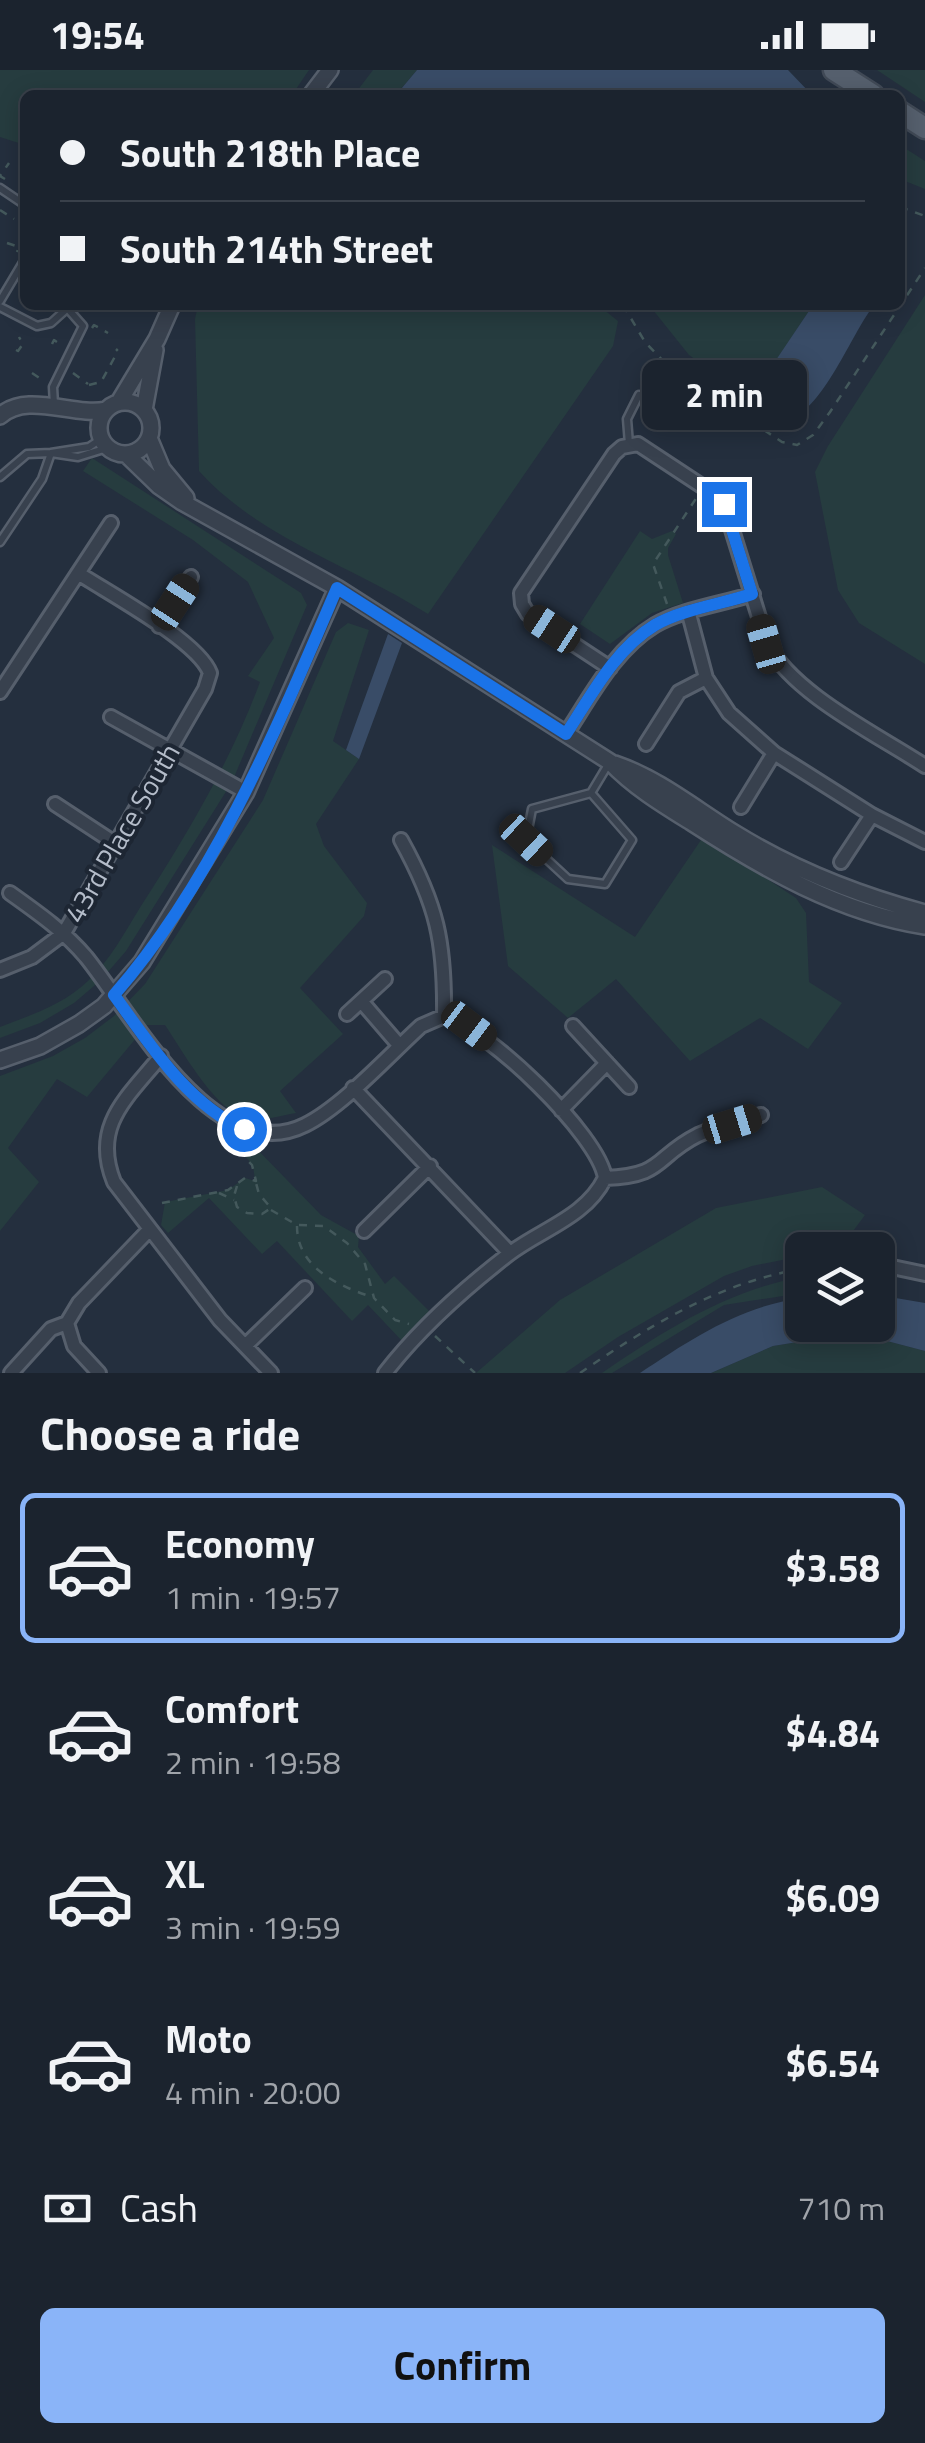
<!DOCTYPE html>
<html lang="en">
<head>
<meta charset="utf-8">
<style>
	body { margin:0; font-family:"Titillium Web",sans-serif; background:#242b36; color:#f1f3f6; height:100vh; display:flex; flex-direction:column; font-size:38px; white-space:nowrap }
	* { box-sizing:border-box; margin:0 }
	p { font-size:32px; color:#a0a4aa }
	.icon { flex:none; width:55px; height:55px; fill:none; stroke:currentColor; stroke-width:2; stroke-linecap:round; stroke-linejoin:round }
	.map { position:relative; height:1303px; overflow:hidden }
	.details { display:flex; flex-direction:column; background:#1b232e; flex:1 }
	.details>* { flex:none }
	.banner { position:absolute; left:20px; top:20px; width:885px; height:220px; border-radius:15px; box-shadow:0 5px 25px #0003,0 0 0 2px #39404a; display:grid; align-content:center; height:220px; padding:0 40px; background:#1b232e }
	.controls { position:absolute; left:785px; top:1162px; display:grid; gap:20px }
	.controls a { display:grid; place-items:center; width:110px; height:110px; border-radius:15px; background:#1b232e; box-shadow:0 5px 25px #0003,0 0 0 2px #39404a; font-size:50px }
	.end { position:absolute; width:45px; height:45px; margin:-22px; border:12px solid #1a73e8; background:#fff; box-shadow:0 0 0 5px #fff }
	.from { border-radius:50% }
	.bubble { position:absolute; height:70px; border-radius:15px; background:#1b232e; box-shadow:0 5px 25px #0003,0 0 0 2px #39404a; font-size:32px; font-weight:700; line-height:70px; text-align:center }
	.car { position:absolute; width:30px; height:60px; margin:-30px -15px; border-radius:12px; box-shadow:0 0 8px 2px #0007; background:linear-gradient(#222 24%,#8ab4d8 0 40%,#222 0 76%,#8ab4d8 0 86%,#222 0) }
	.banner b { display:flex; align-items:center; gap:35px; height:95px; font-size:38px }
	.banner b+b { border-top:2px solid #39404a }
	.banner i { width:25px; height:25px; background:#f1f3f6 }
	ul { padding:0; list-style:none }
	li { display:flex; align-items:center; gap:30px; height:150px; margin:0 20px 15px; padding:0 20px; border:5px solid transparent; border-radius:15px }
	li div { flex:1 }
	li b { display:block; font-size:38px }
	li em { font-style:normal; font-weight:700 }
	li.on { border-color:#8ab4f8 }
	li>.icon { width:90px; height:90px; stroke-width:1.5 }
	h2 { padding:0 40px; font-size:45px; line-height:120px }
	.pay { display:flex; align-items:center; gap:25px; height:110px; padding:0 40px; font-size:38px }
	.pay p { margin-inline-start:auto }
	.button { display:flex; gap:20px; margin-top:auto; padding:20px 40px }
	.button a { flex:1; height:115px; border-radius:15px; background:#8ab4f8; color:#111; font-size:40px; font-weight:700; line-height:115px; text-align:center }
	.status { display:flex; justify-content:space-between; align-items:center; height:70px; padding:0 50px; background:#1b232e; direction:ltr }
	.status svg { height:28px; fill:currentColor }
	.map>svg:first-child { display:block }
	.green { fill:#263c3f }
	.water { fill:#394c67 }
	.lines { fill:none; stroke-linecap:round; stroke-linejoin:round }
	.service-casing { stroke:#565f6c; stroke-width:11 }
	.minor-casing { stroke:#565f6c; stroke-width:18 }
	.tertiary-casing { stroke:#565f6c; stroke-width:20 }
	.primary-casing { stroke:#414a57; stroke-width:25 }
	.path { stroke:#44595c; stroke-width:2.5; stroke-dasharray:8 8; stroke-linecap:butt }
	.service { stroke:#38414e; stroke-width:6 }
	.minor { stroke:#38414e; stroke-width:12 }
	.tertiary { stroke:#38414e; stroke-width:15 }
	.primary { stroke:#56606e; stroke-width:20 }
	.route { stroke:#1a73e8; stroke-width:12 }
	.labels { text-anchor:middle; stroke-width:8; stroke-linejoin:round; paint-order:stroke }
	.street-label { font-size:28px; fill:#b4bcc9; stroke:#1d2633 }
</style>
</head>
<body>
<div class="status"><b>19:54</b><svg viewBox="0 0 49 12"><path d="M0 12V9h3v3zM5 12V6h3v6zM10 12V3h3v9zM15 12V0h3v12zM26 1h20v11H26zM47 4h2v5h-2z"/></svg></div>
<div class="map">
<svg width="925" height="1303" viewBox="0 0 925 1303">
	<rect width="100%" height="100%" fill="#242f3e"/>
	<path class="green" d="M0,0H309L292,25H25V75L0,67Z
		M373,0H417L396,25H354Z
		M877,0H925V32Z
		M900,75L925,91V119L900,109Z
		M925,225V594L859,553L838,520L815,402L828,376Z
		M198,235H598L618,251L613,276L428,544C353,496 259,468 199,401L195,249Z
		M649,235H813L754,324L755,331L689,285Z
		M92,388L301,523L307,535L232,712L126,881L101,910L74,933L40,953L0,968V957C31,945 63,935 88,911C110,890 125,862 141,836C186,766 231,691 260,612L248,606L274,568L248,512L193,470L83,401Z
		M640,461L652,469L672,461L676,464L668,478V485L683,533L652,543L610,574L580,554Z
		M348,553L369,560L333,671L359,689L316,754L324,776L367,833L364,846L300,918L343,964L280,1021L296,1043C279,1046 258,1053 241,1046C212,1035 182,980 165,955H147L87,1027L57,1009L8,1078L39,1112L0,1161V1006L53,986L85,968L114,946L145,914L263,730L336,562Z
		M703,767L796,828L806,843L809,912L842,933L808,979L760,948L690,991L616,909L568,948L508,896L492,775L635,867Z
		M252,1074L321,1145L359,1166L358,1177L385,1214L394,1206L431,1243L403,1272L368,1235L352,1251L277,1171L262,1184L209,1128L168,1163L161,1155L165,1132L228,1120L245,1108L255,1111L253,1095L238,1079Z
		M822,1117L865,1145L839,1180H802V1186L752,1196L724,1206L618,1267L565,1303H476L560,1230L716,1138Z
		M802,1207V1223L724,1235L612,1303H602C663,1261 728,1220 802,1207Z
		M835,1266H868L925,1281V1303H711L773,1276Z"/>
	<path class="water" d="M417,0H788L812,25H396Z
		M813,235H874C850,266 825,337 788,350L755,331L753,324Z
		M388,564L402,573L359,689L346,680Z
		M878,1225L925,1233V1281L868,1266H835L773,1276L711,1303H640C691,1269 741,1236 802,1228V1255H878Z"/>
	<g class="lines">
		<defs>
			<path id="service" d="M0,118L25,135
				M0,231L25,189
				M0,237L37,256L51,253L71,235
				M54,335L53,317L83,256L68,239
				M101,369L89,377L51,383L78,387L107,378
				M629,374L627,349L639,325
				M0,407L27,384L51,383L42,409L0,472
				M591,723L532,739L526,770L568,809L605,814L632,770L591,723L609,693"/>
			<path id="minor" d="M689,544L706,608L729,643L774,683L872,745L925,772
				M159,556L191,507
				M610,598L528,544L522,534L521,523L614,384L622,377L638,374L717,426L724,434L767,573C791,623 878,665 925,696
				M0,622L111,453
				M111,647L246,722
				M566,664C591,626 615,579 655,555C683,539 722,534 753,524
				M646,674L679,622L706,608
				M55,734L116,774
				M741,737L774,683
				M401,770C437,835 445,872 444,946C486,957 599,1065 605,1108
				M841,792L872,745
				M10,823C38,843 64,861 86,887C132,944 215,1100 305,1055C342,1037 389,985 421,956L444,946
				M0,900L32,887L64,863L205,619L210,603C198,571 110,524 78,503
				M361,931L399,975
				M347,944L385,909
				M573,956L629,1017
				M161,986C128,1027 91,1055 114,1112L220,1250L271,1303
				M353,1018L510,1183
				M561,1040L607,993
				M364,1161L430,1096
				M878,1194L925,1204
				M67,1253L74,1276L99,1303
				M245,1276L305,1218
				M11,1303L51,1259L67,1253L79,1233L150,1159
				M385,1303C419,1259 465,1218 509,1184C542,1159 586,1147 605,1108C665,1106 654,1087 698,1065C718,1056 740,1051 761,1045"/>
			<path id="tertiary" d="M311,25L330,0
				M99 358a26 26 0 1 1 52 0a26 26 0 1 1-52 0Z
				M119,332L157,269L172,235
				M144,340L155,280
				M0,346C27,321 74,347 106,340
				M149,368L162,399L186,428
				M127,385L159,416L182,432L337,518L610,692C634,717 662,734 691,752C762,798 840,843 925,856
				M615,694C659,709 695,739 734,763C794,800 858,825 925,843
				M0,990L40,976L79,954L104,936L142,892L246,722L337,518"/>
			<path id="primary" d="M834,0L873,25
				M900,42L925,58"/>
		</defs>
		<use href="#service" class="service-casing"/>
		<use href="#minor" class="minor-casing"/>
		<use href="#tertiary" class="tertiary-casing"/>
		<use href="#primary" class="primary-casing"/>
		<path class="path" d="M5,109L0,106L9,93
			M900,137L925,146
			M0,140L14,149
			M7,173L19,177L17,182
			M22,221L20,225L25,227
			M623,235L645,272L668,296L782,372L797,375L813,365L830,342L925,198
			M92,258L94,255L108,263
			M52,274L54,270L63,276
			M16,280L18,281L23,274L19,267
			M32,303L44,311
			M73,303L88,314
			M89,315L101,312L118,281L116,279
			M667,534L653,494L697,427
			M237,1116L234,1126L237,1137L247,1143L262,1144L271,1138L259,1124L256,1113
			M219,1123L234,1130
			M162,1133L228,1120L245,1108L256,1111L252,1095L234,1076
			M271,1140L297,1155L324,1156L347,1173L365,1194L374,1228L395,1250L409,1254
			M297,1156C297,1198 339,1216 372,1227
			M435,1266L475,1303
			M580,1303C649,1256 720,1212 802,1199"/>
		<use href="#service" class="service"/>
		<use href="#minor" class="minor"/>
		<use href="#tertiary" class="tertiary"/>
		<use href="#primary" class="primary"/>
	</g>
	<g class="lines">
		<path class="route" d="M244,1059C188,1035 149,973 114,925C214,811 278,656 337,518L566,664C591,626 615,579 655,555C683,539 722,534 752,524L724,434"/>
	</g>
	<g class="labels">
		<g class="street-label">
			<text transform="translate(122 763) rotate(-60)" y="10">43rd Place South</text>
		</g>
	</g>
</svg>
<div class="controls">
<a><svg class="icon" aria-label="layers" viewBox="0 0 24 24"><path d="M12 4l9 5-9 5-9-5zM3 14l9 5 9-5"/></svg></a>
</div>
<i class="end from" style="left:244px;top:1059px"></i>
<i class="end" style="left:724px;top:434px"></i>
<div class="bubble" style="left:642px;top:290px;width:165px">2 min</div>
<i class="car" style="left:175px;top:532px;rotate:33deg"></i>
<i class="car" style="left:552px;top:559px;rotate:303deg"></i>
<i class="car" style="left:766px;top:574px;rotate:344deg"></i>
<i class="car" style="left:526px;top:770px;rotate:133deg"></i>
<i class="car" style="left:469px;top:956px;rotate:127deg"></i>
<i class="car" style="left:732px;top:1054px;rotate:73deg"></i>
<div class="banner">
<b><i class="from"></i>South 218th Place</b>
<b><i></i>South 214th Street</b>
</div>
</div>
<section class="details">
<h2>Choose a ride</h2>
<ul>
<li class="on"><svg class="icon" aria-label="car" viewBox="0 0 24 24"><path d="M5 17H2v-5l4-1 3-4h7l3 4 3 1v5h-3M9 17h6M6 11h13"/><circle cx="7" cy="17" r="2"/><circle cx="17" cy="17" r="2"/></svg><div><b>Economy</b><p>1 min · 19:57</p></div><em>$3.58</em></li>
<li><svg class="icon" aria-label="car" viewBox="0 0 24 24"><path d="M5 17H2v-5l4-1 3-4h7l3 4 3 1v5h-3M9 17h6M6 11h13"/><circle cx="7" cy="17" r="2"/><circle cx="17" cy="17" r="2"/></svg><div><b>Comfort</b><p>2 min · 19:58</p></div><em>$4.84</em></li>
<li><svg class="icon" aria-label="car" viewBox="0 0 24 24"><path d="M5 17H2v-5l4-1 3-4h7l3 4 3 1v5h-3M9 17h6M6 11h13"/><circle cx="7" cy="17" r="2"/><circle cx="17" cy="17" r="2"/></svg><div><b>XL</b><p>3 min · 19:59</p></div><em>$6.09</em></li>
<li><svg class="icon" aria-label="car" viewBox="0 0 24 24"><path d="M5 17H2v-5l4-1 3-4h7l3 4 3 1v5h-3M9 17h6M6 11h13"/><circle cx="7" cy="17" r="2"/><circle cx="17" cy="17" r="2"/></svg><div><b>Moto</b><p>4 min · 20:00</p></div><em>$6.54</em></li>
</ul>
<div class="pay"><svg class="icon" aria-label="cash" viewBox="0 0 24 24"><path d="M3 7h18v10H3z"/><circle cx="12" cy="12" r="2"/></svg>Cash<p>710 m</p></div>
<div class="button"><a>Confirm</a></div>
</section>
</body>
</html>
